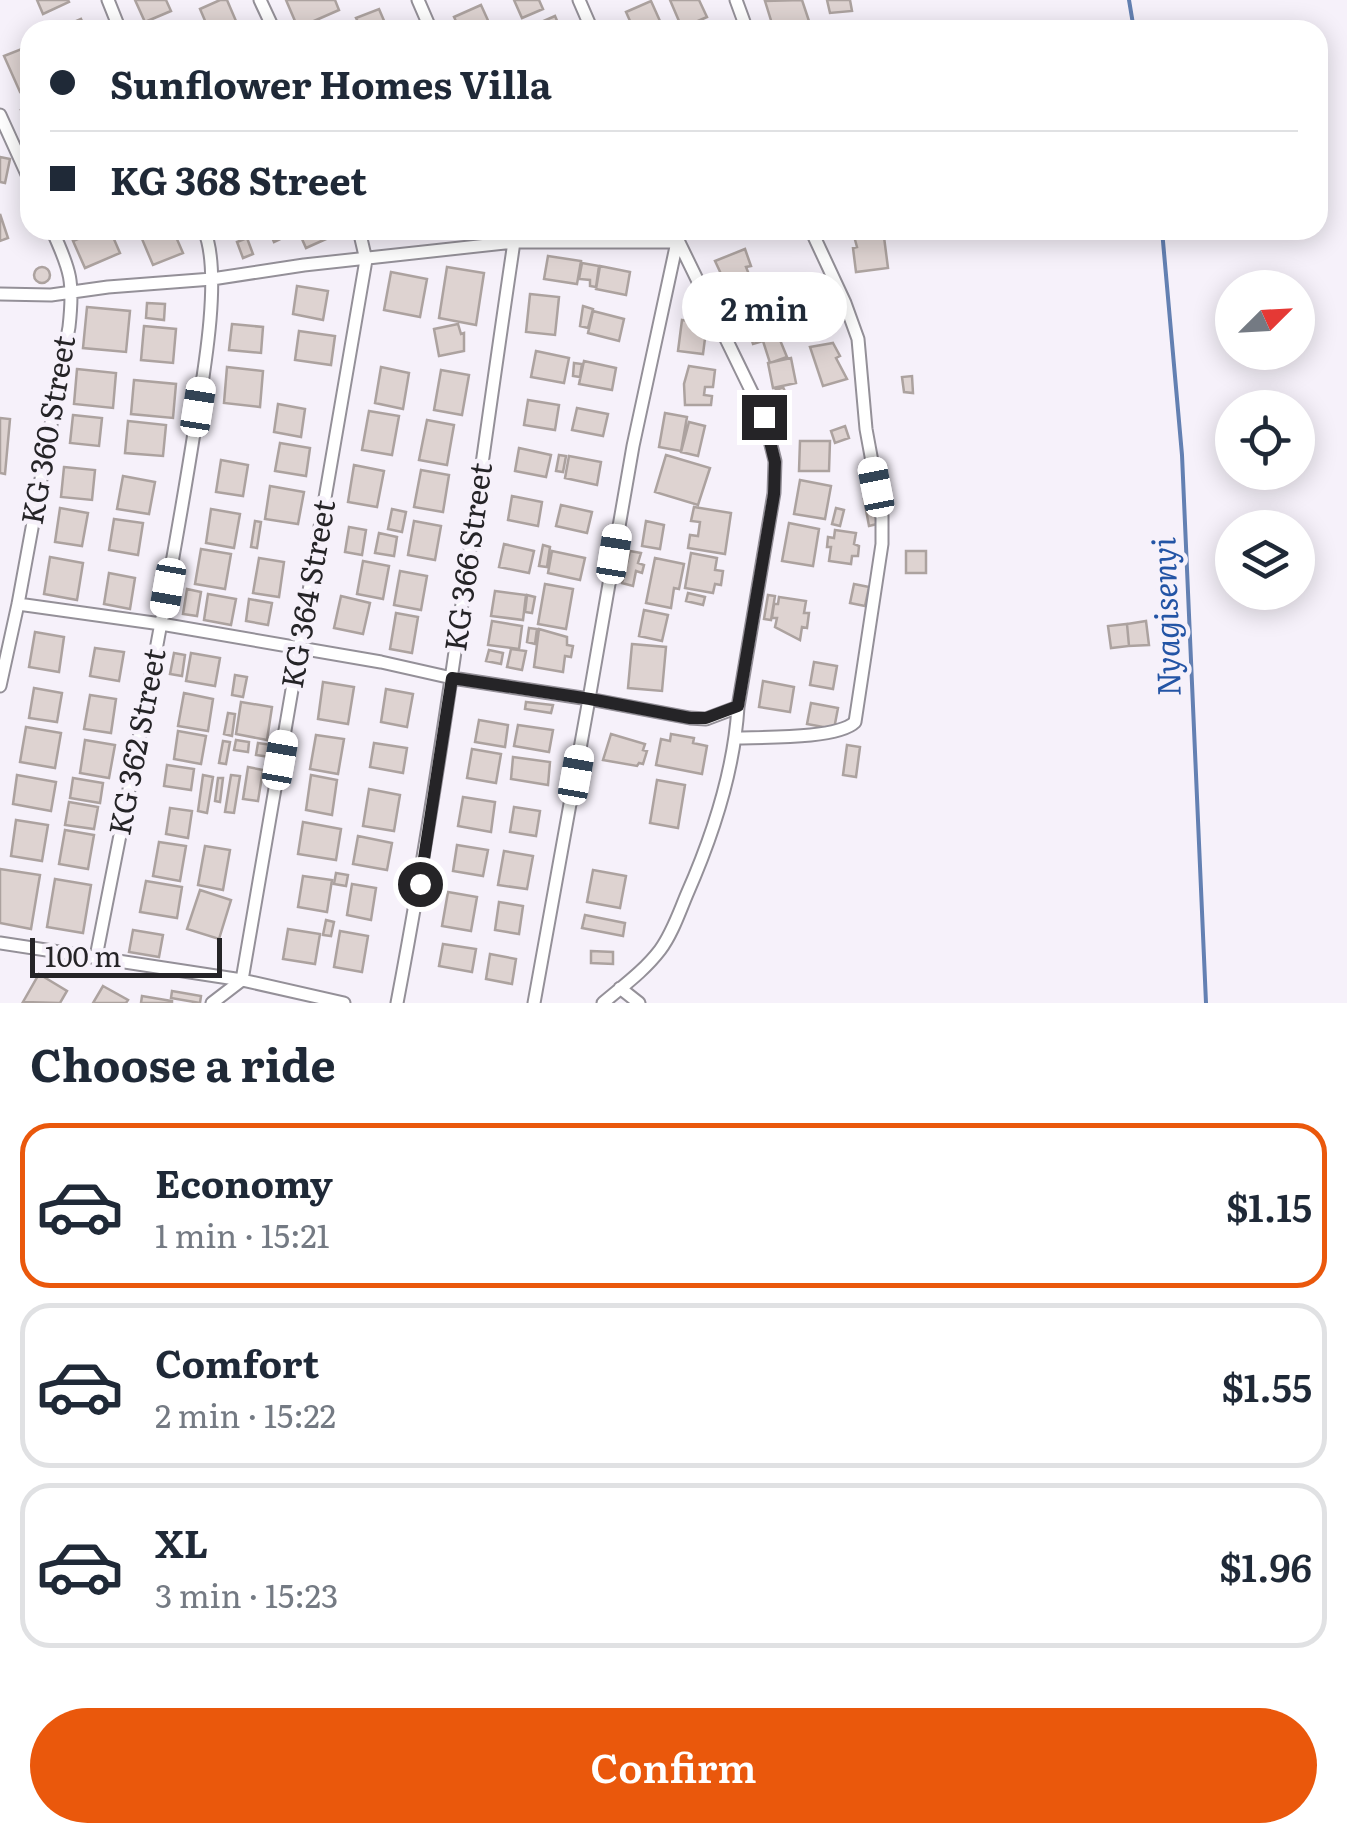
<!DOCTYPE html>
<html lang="en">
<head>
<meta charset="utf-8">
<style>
	body { margin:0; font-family:Literata,serif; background:#f2f2f3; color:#1f2937; height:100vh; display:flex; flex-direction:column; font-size:38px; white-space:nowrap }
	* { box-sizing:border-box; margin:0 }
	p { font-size:32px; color:#747a83 }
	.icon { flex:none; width:55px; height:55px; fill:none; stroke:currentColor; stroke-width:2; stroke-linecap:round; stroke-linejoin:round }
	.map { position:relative; height:1003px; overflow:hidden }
	.panel { display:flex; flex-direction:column; background:#fff; flex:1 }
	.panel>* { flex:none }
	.banner { position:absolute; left:20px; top:20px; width:1308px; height:220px; border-radius:30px; box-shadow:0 5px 25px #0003; display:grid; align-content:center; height:220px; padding:0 30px; background:#fff }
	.needle { width:65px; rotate:66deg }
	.buttons { position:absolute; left:1215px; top:270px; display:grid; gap:20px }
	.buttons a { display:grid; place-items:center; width:100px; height:100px; border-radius:50%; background:#fff; box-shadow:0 5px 25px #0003; font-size:50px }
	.scale { position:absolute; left:30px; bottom:25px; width:192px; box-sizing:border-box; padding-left:10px; border:5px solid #252427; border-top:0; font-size:28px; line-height:35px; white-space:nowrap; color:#252427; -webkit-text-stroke:8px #f6f1fa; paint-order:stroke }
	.end { position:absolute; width:45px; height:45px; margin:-22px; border:12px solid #252427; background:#fff; box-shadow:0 0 0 5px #fff }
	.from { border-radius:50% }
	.bubble { position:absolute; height:70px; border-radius:35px; background:#fff; box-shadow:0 5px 25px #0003; font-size:32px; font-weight:600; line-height:70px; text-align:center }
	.car { position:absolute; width:30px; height:60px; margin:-30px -15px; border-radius:12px; box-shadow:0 0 8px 2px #0007; background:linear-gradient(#fff 24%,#345 0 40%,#fff 0 76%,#345 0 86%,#fff 0) }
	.banner b { display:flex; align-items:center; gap:35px; height:95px; font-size:38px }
	.banner b+b { border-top:2px solid #e0e1e3 }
	.banner i { width:25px; height:25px; background:#1f2937 }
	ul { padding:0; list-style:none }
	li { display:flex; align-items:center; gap:30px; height:165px; margin:0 20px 15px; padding:0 10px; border:5px solid #e0e1e3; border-radius:30px }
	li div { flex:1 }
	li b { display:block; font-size:38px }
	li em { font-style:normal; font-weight:600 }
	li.current { border-color:#ea580c }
	li>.icon { width:90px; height:90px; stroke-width:1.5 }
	h2 { padding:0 30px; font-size:45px; line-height:120px }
	.action { display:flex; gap:20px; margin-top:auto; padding:20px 30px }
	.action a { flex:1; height:115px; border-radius:60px; background:#ea580c; color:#fff; font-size:40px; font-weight:600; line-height:115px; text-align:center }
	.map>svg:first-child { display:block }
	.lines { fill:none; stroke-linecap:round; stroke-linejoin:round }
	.stream { stroke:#6380b2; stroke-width:4 }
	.building { fill:#ded3d1; stroke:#aca29f; stroke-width:2.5 }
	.street-casing { stroke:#949098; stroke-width:15 }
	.street { stroke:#fff; stroke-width:11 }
	.route { stroke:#252427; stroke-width:12 }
	.labels { text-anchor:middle; stroke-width:9; stroke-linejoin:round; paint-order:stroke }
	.street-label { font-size:30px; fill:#252427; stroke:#f6f1fa }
	.water-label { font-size:32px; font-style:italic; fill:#2354a5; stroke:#f6f1fa }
</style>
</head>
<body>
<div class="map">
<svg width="1347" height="1003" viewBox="0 0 1347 1003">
	<rect width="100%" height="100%" fill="#f6f1fa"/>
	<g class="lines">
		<path class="stream" d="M1129,0L1134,30
			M1162,230L1182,455L1206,1003"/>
	</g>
	<path class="building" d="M37,0H68L69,2L43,14Z
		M135,0H166L171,11L145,22Z
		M220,0H227L236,21L216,30H209L200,9Z
		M286,0H335L339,10L298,28Z
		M514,0H539L543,9L522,18Z
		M670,0H699L707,17L682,28Z
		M802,0L810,24L793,30H774L765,1Z
		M827,0H850L852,11L830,13Z
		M651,1L664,30H634L626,12Z
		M481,5L491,27L483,30H460L454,17Z
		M379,9L388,30H362L356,18Z
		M555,16L561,30H525V29Z
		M81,19L86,30H56Z
		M24,48L30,62V88L20,92L4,56Z
		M30,107V130L21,110Z
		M0,157L10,159L5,183L0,182Z
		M0,214L8,238L0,241Z
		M99,230H110L120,253L85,268L73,241Z
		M162,230H173L183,253L153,265L142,239Z
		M269,230H284L287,236L274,242Z
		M298,230H322L326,239L306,248Z
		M877,232L878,238L884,237L888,268L856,272L853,248L857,247L854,236Z
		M247,238L253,254L243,258L237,242Z
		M745,249L751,266L746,267L752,282L729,291L715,261Z
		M548,256L581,261L577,284L544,279Z
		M582,263L599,266L596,287L590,286V280L579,279Z
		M600,266L630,272L626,295L596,289Z
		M447,267L484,273L476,325L439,318Z
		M34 275a8 8 0 1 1 16 0a8 8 0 1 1-16 0Z
		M391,272L427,279L420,317L384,310Z
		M767,281L774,309L737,320L730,296L754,289L752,285Z
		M297,286L328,291L323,320L293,314Z
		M530,294L559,297L555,335L526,332Z
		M147,303L165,304L164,320L146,318Z
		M583,306L593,309L588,328L580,326Z
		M87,307L130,311L126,352L83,348Z
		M593,311L624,319L619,341L588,333Z
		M682,320L707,323L703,354L678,351Z
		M773,323L787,357L770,363L763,341L753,344L749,331Z
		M232,324L263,327L261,353L229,350Z
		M458,324L461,334L464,333V351L439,356L434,329Z
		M144,326L176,329L173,363L141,360Z
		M299,331L335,336L331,365L295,360Z
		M833,343L840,356L836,358L847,379L823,386L810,347Z
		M536,351L569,358L564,383L531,377Z
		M791,358L796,383L773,388L768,363Z
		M584,361L616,368L612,390L579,384Z
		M574,363L582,364L580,377L573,376Z
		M689,366L715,370L713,387H705L704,395L712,396L711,405H685L684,384Z
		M227,367L263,371L260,407L224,403Z
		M381,367L409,373L403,409L375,403Z
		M77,369L116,373L113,408L74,404Z
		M441,370L469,375L462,415L434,410Z
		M912,376L913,393L904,392L902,377Z
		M134,380L176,384L173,418L131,414Z
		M783,387L787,396L775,400L772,392Z
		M528,400L559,405L555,430L524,425Z
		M278,404L305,409L301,437L274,432Z
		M577,408L608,414L603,436L572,430Z
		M369,411L399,416L392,455L362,450Z
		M665,413L687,417L681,451L659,447Z
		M73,415L102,418L99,446L70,443Z
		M0,418L10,419L5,474L0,473Z
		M427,420L454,425L447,465L419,460Z
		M128,421L166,425L163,456L125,453Z
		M689,422L705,426L698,456L681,452Z
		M845,426L849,438L835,443L831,431Z
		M800,441H830L829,471H799Z
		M280,443L310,448L306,476L275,471Z
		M519,448L551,455L546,477L515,471Z
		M559,455L566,456L563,472L556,471Z
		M666,455L710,468L698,505L655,492Z
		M569,456L601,462L597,485L565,478Z
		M221,460L248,465L243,496L216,492Z
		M354,465L384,471L377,507L348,502Z
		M64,467L95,470L92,500L61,497Z
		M421,470L449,475L443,512L414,507Z
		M123,476L155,482L149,514L117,509Z
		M800,480L831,486L825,519L794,514Z
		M270,486L304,492L298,524L265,519Z
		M512,496L542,502L538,526L508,520Z
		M873,497L877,524L869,526L864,499Z
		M561,505L592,512L587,533L556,526Z
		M694,507L731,513L725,554L688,548L690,535L698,536L700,522L691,521Z
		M60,508L88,513L82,546L55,542Z
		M836,508L844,510L840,526L832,524Z
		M211,509L240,514L234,548L206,543Z
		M392,509L406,512L402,532L388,529Z
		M114,519L143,523L138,555L109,550Z
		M255,521L261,522L257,548L251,547Z
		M414,521L441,526L435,560L408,555Z
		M646,521L664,525L660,549L642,546Z
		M789,523L819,529L813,566L782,561Z
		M349,527L366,530L362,555L345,552Z
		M835,530L856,533L854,544L859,546L858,556H852L851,564L829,561L831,547H827L828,537L834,538Z
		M379,533L397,537L394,556L375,553Z
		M504,544L534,551L529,573L499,567Z
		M543,545L550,547L547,567L539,566Z
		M201,549L231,554L225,589L195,584Z
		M552,551L585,558L580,580L548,573Z
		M630,551L641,553L638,563L644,565L642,573L636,571L633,586L622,583Z
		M906,551H926V573H906Z
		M691,553L717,558L715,570L723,571L721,585L715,584L713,593L685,588Z
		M50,557L83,563L77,600L44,594Z
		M259,558L284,562L279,597L253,593Z
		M655,558L684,564L679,589L674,588L671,608L646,603Z
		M363,561L389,566L383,599L357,594Z
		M400,571L427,576L421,610L394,605Z
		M109,573L135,578L130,609L104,604Z
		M545,584L573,589L566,629L538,624Z
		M854,584L869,587L865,606L850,603Z
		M187,589L201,592L197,616L183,614Z
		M495,591L526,595L523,620L491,616Z
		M688,593L705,597L703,605L686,601Z
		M208,594L236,599L231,625L204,620Z
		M527,595L535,597L532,613L525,612Z
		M768,595L775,596L771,620L764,619Z
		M341,596L370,603L363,634L334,628Z
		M779,597L806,601L804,613H809L807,628L802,627L800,640L775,627L777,618H772L774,604H778Z
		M249,599L272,603L268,625L246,621Z
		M644,610L668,615L662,641L639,636Z
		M396,613L418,617L412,653L390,649Z
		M492,621L522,626L519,649L488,645Z
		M1146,621L1149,645L1129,646L1127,624Z
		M1127,624L1129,646L1111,648L1108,626Z
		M529,628L537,629L535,644L527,642Z
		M539,629L567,637V645L573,646L571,657L565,656L563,672L534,667Z
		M35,632L64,637L59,672L29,667Z
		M632,644L666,647L662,691L628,688Z
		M95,648L124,652L119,681L90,676Z
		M511,649L526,651L522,670L507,667Z
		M489,650L503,653L501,664L486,661Z
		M174,653L185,655L182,676L170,674Z
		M191,653L220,658L215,686L186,681Z
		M814,662L837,666L833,689L810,685Z
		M235,675L247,677L243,697L232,695Z
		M763,681L794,687L790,712L759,707Z
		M323,682L354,687L348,724L318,719Z
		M34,688L62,693L57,722L29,718Z
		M386,689L413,694L407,727L381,722Z
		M184,693L213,699L208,731L178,726Z
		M90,695L116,699L111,733L84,729Z
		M241,702L272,707L267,740L236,734Z
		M526,702L553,705L551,713L525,709Z
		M811,703L838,708L834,729L807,724Z
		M228,713L235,714L232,736L224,734Z
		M479,720L508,725L505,747L475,742Z
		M518,725L553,730L549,752L514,746Z
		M26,727L61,733L55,768L20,762Z
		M178,731L206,736L201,764L174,759Z
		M611,734L645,744L643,750L647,751L643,764L639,763L637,766L603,760Z
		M671,734L694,738L693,743L707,746L702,774L656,765L661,739L670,741Z
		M316,735L344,739L338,774L310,769Z
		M85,740L115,745L109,778L80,773Z
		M236,740L249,742L248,752L234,750Z
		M223,741L230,742L226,764L219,763Z
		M258,743L272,745L270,757L256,755Z
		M374,743L407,748L403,773L370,767Z
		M847,745L860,747L856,777L843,775Z
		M472,749L501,754L496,783L467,778Z
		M513,757L550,762L548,785L511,779Z
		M167,765L194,769L191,790L164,786Z
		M248,767L263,770L258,801L243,799Z
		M17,775L56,782L51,811L13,804Z
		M203,775L213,777L207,813L198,811Z
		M231,775L240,776L234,813L225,812Z
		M311,775L337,780L332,815L306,810Z
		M73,778L103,783L100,803L70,798Z
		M218,778H223L220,802L215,801Z
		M657,780L685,785L678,828L650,823Z
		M369,789L400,795L394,831L363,826Z
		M463,797L495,802L491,832L458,826Z
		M69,802L98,807L94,829L65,825Z
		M514,807L540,811L536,836L510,832Z
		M170,808L192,811L188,838L166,834Z
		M16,820L48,825L42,861L11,856Z
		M303,822L341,829L336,860L298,854Z
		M65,830L94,835L88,869L59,864Z
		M358,836L392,843L387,870L353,864Z
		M159,842L186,846L180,881L153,876Z
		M457,845L488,850L483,876L453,871Z
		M205,846L230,850L223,890L198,885Z
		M504,851L533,856L527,889L498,885Z
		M0,869L40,875L31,929L0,923Z
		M593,870L626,876L620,908L587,902Z
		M336,873L348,875L346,886L334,884Z
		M303,876L332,880L327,912L298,907Z
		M55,879L91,885L83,933L47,927Z
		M146,881L182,887L177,918L140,912Z
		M352,884L376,888L371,920L347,915Z
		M200,890L231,900L219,939L187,929Z
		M448,892L477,897L471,931L442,926Z
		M499,902L523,906L519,934L495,930Z
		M585,915L625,923L623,936L582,928Z
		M326,920L334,922L331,936L323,935Z
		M288,929L320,934L315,964L283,959Z
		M133,930L163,935L159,957L129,952Z
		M340,931L368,936L362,972L334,967Z
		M443,944L476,949L472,972L439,966Z
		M591,951L613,952V964L591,963Z
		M490,954L516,959L512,984L486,979Z
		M39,974L67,991L60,1003L23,1002Z
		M103,986L128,1000L126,1003H93Z
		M172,991L201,996L200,1003L171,998Z
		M142,996L172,1001V1003H141Z"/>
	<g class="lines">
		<defs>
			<path id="street" d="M108,0L120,30
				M260,0L274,30
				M418,0L431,30
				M579,0L592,30
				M736,0L747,30
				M0,115L30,181
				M0,294L51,295L108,287L212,279L304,265L514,242H677L633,446L589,699L534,1003
				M18,604L161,624L381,662L452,678L589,699L690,718L706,719L738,707
				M0,686L18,604L69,327C74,282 71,271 52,230
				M736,738C763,737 838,739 855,722L882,544V516L866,429L858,339L845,303L811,230
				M0,943L242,980L344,1003
				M96,957C130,783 166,609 194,433C202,384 223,274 204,230
				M620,988L639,1003
				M212,1003L242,980L366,260L359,230
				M397,1003C445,751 476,496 514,242L510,230
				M603,1003C623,986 644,971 660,950C672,934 679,913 687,894C713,835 734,772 738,707L774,493L775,461L764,417L673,230"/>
		</defs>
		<use href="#street" class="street-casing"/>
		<use href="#street" class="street"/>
	</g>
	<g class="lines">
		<path class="route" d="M420,884L452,678L590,699L690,718H706L738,706L774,494L775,462L764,417"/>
	</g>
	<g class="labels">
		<g class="street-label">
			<text transform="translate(49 430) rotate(-80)" y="10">KG 360 Street</text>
			<text transform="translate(469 557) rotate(-82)" y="10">KG 366 Street</text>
			<text transform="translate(309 594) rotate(-80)" y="10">KG 364 Street</text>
			<text transform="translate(138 742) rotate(-79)" y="10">KG 362 Street</text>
		</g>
		<g class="water-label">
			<text transform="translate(1167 617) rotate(-92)" y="11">Nyagisenyi</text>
		</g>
	</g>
</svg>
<div class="buttons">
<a><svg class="needle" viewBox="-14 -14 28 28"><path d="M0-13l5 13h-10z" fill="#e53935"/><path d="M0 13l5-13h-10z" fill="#747a83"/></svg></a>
<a><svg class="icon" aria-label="locate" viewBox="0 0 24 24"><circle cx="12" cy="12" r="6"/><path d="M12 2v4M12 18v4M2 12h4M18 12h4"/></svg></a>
<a><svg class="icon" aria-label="layers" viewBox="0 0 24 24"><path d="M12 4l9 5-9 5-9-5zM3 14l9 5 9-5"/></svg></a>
</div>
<div class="scale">100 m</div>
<i class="end from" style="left:420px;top:884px"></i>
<i class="end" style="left:764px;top:417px"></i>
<div class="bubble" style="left:682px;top:272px;width:165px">2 min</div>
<i class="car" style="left:198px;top:407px;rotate:9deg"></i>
<i class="car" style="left:876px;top:487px;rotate:349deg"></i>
<i class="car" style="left:614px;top:554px;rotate:9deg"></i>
<i class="car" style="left:168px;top:588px;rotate:190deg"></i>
<i class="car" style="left:280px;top:760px;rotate:10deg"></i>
<i class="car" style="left:576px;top:775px;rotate:10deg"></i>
<div class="banner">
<b><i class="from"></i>Sunflower Homes Villa</b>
<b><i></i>KG 368 Street</b>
</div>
</div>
<section class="panel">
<h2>Choose a ride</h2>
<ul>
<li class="current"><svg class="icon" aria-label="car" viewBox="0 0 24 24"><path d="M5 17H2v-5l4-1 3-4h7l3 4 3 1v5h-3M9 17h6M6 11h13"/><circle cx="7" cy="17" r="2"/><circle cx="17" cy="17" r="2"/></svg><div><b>Economy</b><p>1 min · 15:21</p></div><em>$1.15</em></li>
<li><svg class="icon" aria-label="car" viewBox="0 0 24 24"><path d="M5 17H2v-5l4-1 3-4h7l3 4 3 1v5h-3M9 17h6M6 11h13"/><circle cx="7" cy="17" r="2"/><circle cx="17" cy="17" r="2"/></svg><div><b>Comfort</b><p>2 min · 15:22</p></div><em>$1.55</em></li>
<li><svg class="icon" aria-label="car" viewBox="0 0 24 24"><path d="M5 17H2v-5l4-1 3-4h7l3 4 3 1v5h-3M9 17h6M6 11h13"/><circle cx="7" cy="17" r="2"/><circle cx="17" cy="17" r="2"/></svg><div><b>XL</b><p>3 min · 15:23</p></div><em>$1.96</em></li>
</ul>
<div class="action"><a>Confirm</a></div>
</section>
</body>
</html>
